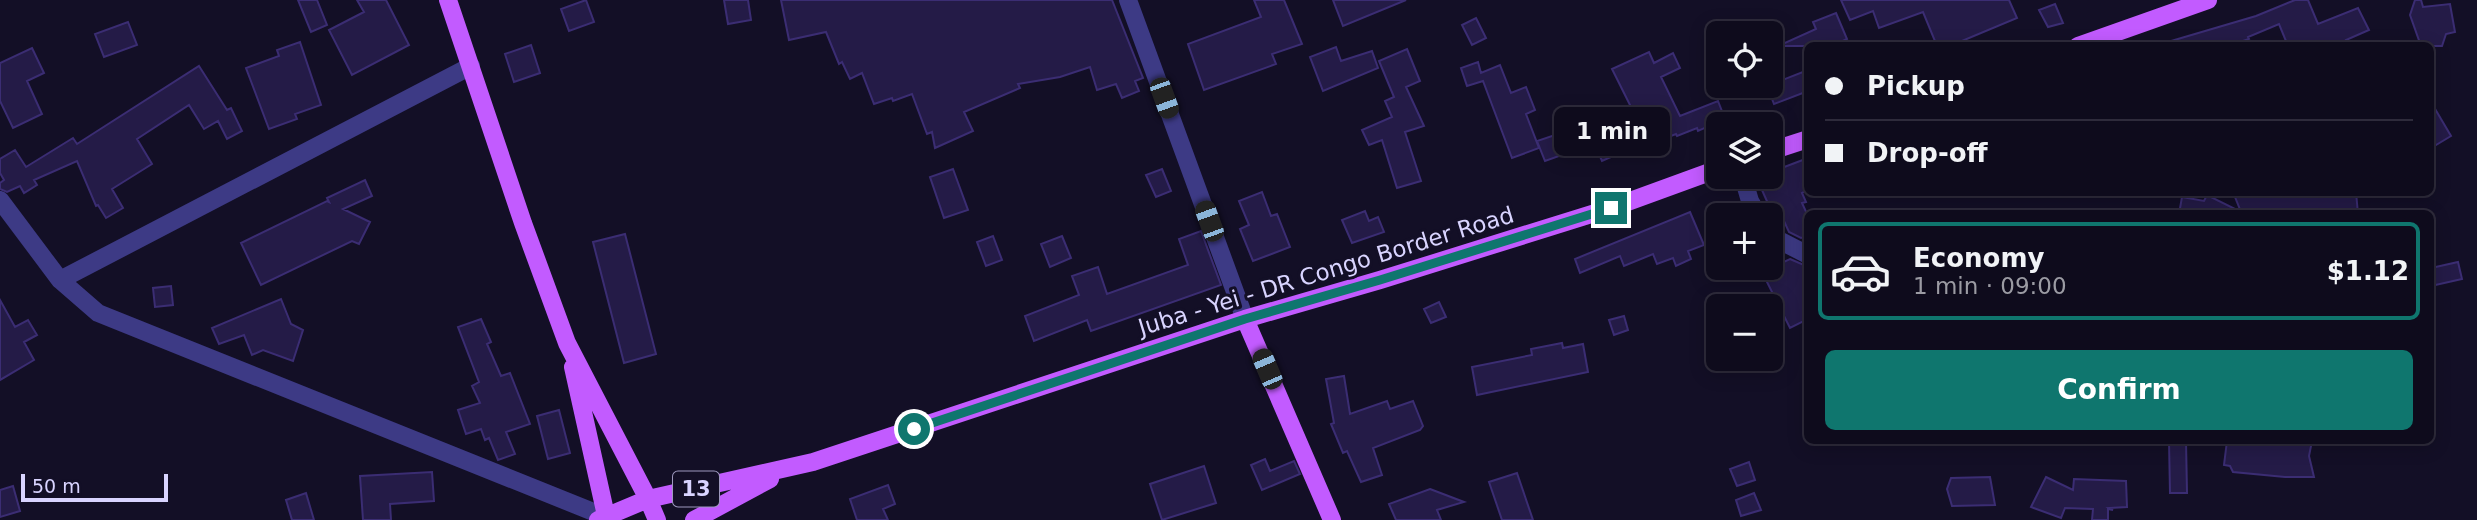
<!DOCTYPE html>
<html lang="en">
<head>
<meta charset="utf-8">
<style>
	body { margin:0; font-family:"DejaVu Sans",sans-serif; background:#1c1929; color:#f1f3f6; height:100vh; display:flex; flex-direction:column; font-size:26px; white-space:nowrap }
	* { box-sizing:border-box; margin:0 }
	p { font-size:23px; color:#9b9ba3 }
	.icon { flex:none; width:38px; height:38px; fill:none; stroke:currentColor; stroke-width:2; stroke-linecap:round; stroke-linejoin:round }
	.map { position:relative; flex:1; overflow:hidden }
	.sheet { position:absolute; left:1804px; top:210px; width:630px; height:234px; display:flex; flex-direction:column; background:#0e0b1c; border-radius:10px; box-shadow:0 4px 18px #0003,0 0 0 2px #2e2b3b }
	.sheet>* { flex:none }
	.top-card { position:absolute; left:1804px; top:42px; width:630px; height:154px; border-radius:10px; box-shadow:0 4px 18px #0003,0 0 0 2px #2e2b3b; display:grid; align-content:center; height:154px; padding:0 21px; background:#0e0b1c }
	.controls { position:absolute; left:1706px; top:21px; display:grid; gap:14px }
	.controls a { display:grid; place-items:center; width:77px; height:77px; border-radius:10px; background:#0e0b1c; box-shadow:0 4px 18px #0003,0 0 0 2px #2e2b3b; font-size:35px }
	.scale { position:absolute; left:21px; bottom:18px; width:147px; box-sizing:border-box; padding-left:7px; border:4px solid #d9d4ff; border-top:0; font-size:19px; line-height:24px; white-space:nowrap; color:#d9d4ff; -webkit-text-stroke:5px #130f26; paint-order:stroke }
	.end { position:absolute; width:32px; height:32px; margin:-16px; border:9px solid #0f766e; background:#fff; box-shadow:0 0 0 4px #fff }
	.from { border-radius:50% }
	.bubble { position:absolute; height:49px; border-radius:10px; background:#0e0b1c; box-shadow:0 4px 18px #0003,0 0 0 2px #2e2b3b; font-size:23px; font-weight:700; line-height:49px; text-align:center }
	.car { position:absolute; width:21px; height:42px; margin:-21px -10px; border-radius:9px; box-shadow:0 0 5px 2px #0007; background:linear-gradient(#222 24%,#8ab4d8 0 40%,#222 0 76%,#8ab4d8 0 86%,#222 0) }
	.top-card b { display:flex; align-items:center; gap:24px; height:66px; font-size:26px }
	.top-card b+b { border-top:2px solid #2e2b3b }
	.top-card i { width:18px; height:18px; background:#f1f3f6 }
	ul { padding:12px 0 0; list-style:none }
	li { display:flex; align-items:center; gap:21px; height:98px; margin:0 14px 10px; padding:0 7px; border:4px solid transparent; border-radius:10px }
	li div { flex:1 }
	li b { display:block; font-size:26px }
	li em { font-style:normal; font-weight:700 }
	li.selected { border-color:#0f766e }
	li>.icon { width:63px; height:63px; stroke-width:1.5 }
	.cta { display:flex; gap:14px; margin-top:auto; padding:14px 21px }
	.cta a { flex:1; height:80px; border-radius:10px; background:#0f766e; color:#fff; font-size:28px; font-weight:700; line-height:80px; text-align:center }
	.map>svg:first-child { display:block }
	.building { fill:#241b47; stroke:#3b2d73; stroke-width:2 }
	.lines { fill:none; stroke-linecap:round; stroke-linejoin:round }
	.minor { stroke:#3d3a85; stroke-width:18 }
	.major { stroke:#c25bff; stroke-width:18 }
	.route { stroke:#0f766e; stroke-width:9 }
	.labels { text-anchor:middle; stroke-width:6; stroke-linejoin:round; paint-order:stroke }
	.shield { fill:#130f26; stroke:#9e99be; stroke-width:2 }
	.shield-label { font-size:21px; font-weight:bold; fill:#d9d4ff }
	.street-label { font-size:23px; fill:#d9d4ff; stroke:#130f26 }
</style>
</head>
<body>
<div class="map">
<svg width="2477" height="520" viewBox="0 0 2477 520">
	<rect width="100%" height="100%" fill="#130f26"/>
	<path class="building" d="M298,0H317L327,25L311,32Z
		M357,0H386L409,45L352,75L329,30L364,12Z
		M586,0L594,22L569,31L561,9Z
		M724,0H748L751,20L728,24Z
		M781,0H1112L1143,78L1135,81L1139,91L1122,98L1116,84L1097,90L1090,67L1060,77L1018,84L1020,88L964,112L973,131L935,148L932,132L927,134L912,94L893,101L892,98L874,104L862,73L850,79L842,62L839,64L826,32L789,40Z
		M1254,0H1284L1302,44L1272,54L1276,64L1204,90L1188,44L1261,17Z
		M1333,0H1406L1343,26Z
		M1841,0H2009L2017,18L1950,46H1937L1923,12L1879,28L1873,11L1850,20Z
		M2295,0H2308L2318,24L2358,8L2369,30L2346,40L2349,46H2288L2279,24L2248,37L2249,39L2228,46H2171V41L2256,16Z
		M2415,0H2421L2423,7L2450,4L2455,32L2446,34L2442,46H2421L2410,15Z
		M2055,4L2063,23L2048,27L2039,10Z
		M1836,13L1847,39L1832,46H1778L1816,29L1813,22Z
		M1476,18L1486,38L1472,45L1462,25Z
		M128,22L137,45L104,57L95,34Z
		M300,42L321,105L295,114L297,119L269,129L246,68L279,56L277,50Z
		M531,45L540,73L514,82L505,54Z
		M1336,47L1341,61L1372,51L1378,68L1323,91L1310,57Z
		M32,48L44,73L27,81L42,114L13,128L0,101V63Z
		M1407,49L1420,81L1406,87L1424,126L1405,132L1421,181L1397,188L1382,140L1369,145L1362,130L1392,117L1385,101L1394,97L1379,61Z
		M1649,52L1654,63L1673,53L1680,68L1661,77L1680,116L1718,101L1725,119L1698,131L1697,128L1677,136L1676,134L1637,149L1636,146L1602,161L1595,145L1640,125L1612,69Z
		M1478,62L1481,73L1500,65L1511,93L1526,87L1535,110L1526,114L1539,148L1512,158L1483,81L1467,86L1461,68Z
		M199,66L227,110L231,108L242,131L227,139L218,121L204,129L189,105L137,139L152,164L112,189L123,208L106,218L98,205L96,206L77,161L34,180L37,185L24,193L20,186L7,192L0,189V183L4,180L0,173V159L15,150L26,167L73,138L77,144Z
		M1808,70V91L1774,104L1767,86Z
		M2431,102L2451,136L2431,148Z
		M1555,135L1562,155L1545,161L1537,141Z
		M1808,158V190L1802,193L1806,202L1802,203L1808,216V236L1801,238L1789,232L1784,221L1777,224L1762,190L1768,188L1763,177H1771V172Z
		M953,169L968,210L944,218L930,177Z
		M1162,169L1171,191L1156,197L1146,175Z
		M365,180L372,196L343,209L370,222L359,244L352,241L261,285L241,243L327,201L329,202L327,198Z
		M1262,192L1271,216L1277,214L1290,247L1253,261L1240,229L1249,225L1239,201Z
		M2233,192H2356L2358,214H2179L2182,197L2204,201L2207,195L2241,212Z
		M1365,211L1369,221L1378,217L1384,232L1352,243L1342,220Z
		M1690,212L1704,245L1688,251L1691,259L1676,266L1673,258L1657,264L1653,254L1624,266L1620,256L1580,273L1575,259Z
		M1201,231L1221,285L1091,331L1087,320L1034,341L1025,316L1079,295L1072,276L1098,267L1107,294L1188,265L1179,239Z
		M625,234L656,354L624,363L593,242Z
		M993,236L1002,260L986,266L977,242Z
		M1062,236L1071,258L1050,267L1041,244Z
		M1790,259L1804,265L1808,273V319L1790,328L1762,272Z
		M2458,262L2462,279L2431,286V268Z
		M171,286L173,305L155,307L153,288Z
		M281,299L291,324L303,330L293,361L263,350L252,355L244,335L219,344L212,328Z
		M0,300L15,327L28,320L37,335L24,342L34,360L0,380Z
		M1439,302L1446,317L1431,323L1424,309Z
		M1624,316L1628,330L1614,335L1609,320Z
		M481,319L491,342L487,344L501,376L510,373L530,424L506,432L515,454L498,460L489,438L485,440L481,429L466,434L458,410L480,403L472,386L479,382L458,327Z
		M1562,343L1563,348L1583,344L1588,372L1477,395L1472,367L1532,355L1531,349Z
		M1344,376L1350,414L1387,401L1390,409L1413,401L1423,426L1420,430L1373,448L1382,475L1361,482L1347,451L1343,453L1331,424L1334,423L1326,379Z
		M559,410L570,453L548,459L537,416Z
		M2169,441H2186L2187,493H2170Z
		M2227,441H2312L2309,456L2314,477H2285L2233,472L2230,466L2224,465Z
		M1265,459L1270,471L1294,461L1300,474L1262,490L1251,465Z
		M1749,462L1755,480L1737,486L1730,469Z
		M1204,466L1216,503L1162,520L1150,484Z
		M432,472L434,501L390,504L391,520H363L360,476Z
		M1517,473L1533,520H1502L1489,482Z
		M1990,477L1995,505L1952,506L1947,489L1951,478Z
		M2046,477L2073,490L2074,479L2126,481L2127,507L2109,508L2113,510L2108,509V520H2092L2093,509L2065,508L2061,518L2031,507Z
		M888,485L895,504L883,509L888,520H857L850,499Z
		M13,486L20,511L0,517V490Z
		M1430,489L1464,502L1437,510L1441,520H1396L1389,504Z
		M306,493L314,520H292L286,500Z
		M1754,493L1761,510L1741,516L1736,500Z"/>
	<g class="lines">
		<path class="minor" d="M1128,0L1245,319
			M1743,177L1750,201L1758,215
			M0,200L60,280L98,313L606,517
			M1771,236L1808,255
			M60,280L471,66"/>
		<path class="major" d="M448,0L523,223L567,343L648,499L657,520
			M2078,46L2208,0
			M1771,151L1808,139
			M1245,319L1332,520
			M573,367L607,520
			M598,520L648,499L813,462L1245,319L1380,280L1611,208L1718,169
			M694,520L770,479"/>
	</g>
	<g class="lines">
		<path class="route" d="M914,429L1245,319L1380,280L1611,208"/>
	</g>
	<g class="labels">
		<rect class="shield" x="673" y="471.5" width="46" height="35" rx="5"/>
		<g class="shield-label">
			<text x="696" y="496">13</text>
		</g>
		<g class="street-label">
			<text transform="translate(1326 271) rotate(-17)" y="8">Juba - Yei - DR Congo Border Road</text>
		</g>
	</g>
</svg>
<div class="controls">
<a><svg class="icon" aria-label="locate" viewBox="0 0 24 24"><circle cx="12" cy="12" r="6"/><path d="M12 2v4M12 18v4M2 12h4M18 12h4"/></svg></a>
<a><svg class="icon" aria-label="layers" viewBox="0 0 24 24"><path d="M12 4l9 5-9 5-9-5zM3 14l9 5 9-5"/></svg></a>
<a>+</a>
<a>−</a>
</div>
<div class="scale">50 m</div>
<i class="end from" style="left:914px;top:429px"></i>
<i class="end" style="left:1611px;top:208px"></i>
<div class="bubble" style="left:1554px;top:107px;width:116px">1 min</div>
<i class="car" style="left:1164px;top:98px;rotate:160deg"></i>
<i class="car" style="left:1209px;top:221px;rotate:340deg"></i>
<i class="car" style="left:1267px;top:369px;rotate:337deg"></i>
<div class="top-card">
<b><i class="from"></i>Pickup</b>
<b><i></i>Drop-off</b>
</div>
<section class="sheet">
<ul>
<li class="selected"><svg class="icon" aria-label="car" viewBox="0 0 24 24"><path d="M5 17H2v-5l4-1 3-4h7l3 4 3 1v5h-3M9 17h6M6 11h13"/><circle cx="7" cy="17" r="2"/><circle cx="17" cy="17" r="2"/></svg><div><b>Economy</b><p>1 min · 09:00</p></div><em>$1.12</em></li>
</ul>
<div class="cta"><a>Confirm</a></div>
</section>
</div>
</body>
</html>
